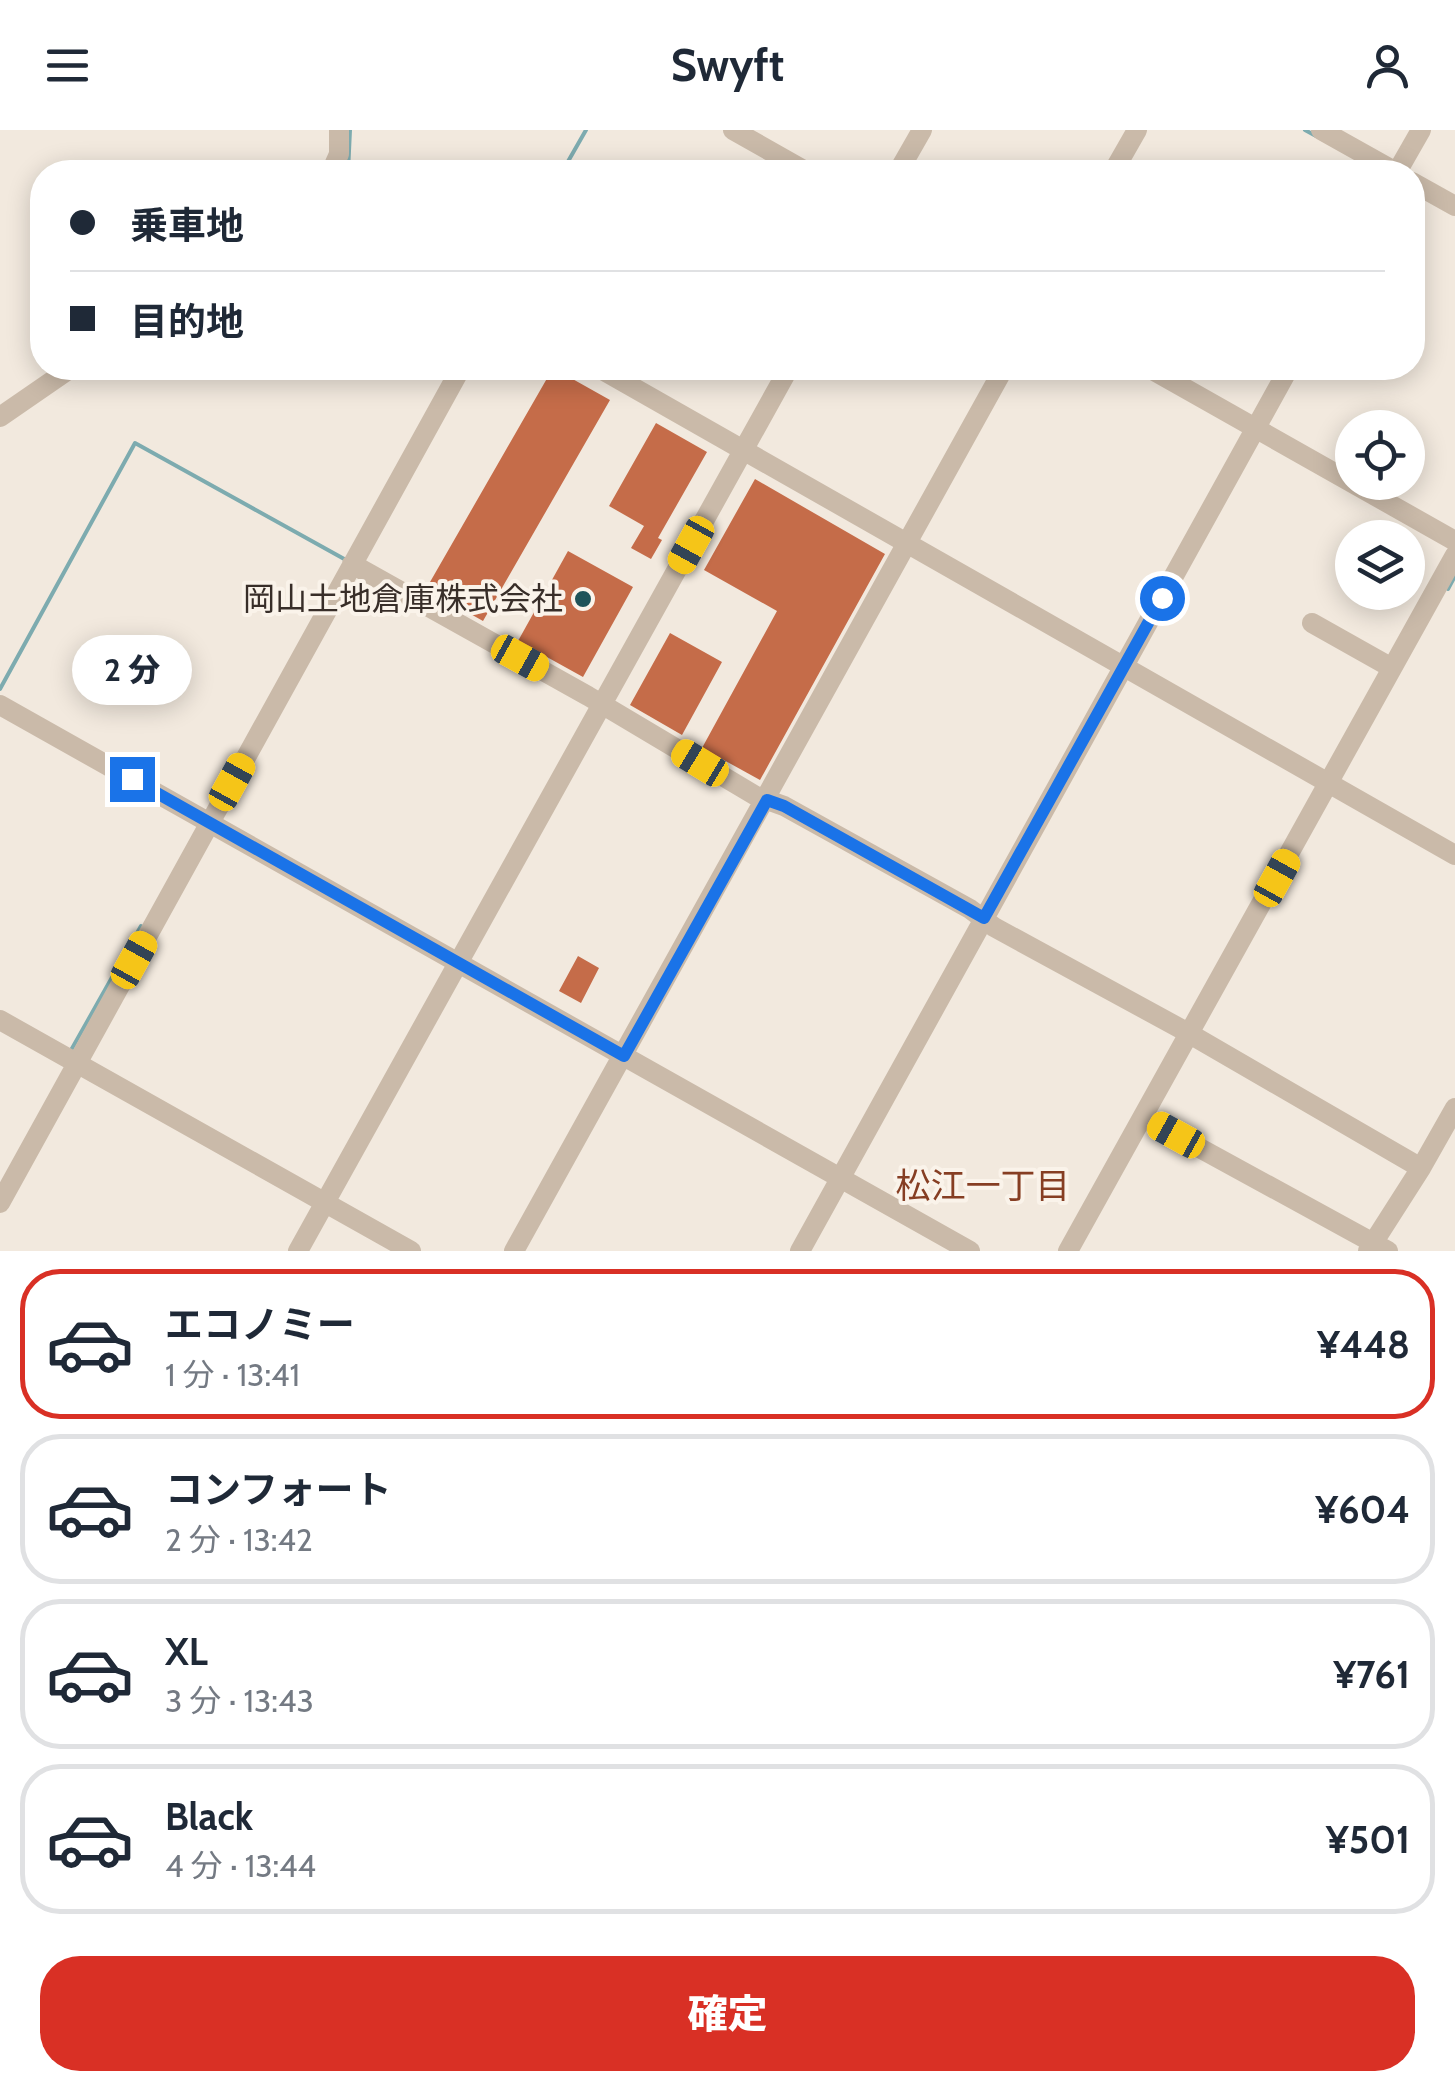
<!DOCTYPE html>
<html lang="ja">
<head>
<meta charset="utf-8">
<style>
	body { margin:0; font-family:Cabin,"Noto Sans JP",sans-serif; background:#f2f2f3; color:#1f2937; height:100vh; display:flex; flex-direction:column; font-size:38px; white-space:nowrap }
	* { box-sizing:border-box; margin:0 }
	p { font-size:32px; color:#747a83 }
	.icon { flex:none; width:55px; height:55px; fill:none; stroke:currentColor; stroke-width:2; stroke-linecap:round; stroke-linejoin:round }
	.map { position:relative; height:1121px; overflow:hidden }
	.side { display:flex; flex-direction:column; background:#fff; flex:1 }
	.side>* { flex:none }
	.banner { position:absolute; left:30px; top:30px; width:1395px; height:220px; border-radius:40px; box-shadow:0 5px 25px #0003; display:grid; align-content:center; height:220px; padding:0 40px; background:#fff }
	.fabs { position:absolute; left:1335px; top:280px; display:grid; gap:20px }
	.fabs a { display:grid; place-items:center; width:90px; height:90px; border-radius:50%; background:#fff; box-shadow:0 5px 25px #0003; font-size:50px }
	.end { position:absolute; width:45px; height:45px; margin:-22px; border:12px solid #1a73e8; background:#fff; box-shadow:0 0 0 5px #fff }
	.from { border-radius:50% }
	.bubble { position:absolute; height:70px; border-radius:35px; background:#fff; box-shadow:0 5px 25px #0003; font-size:32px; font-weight:800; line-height:70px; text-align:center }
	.car { position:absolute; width:30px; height:60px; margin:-30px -15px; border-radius:12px; box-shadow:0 0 8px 2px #0007; background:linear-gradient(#f5c518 24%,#345 0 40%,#f5c518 0 76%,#345 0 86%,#f5c518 0) }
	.banner b { display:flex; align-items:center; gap:35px; height:95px; font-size:38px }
	.banner b+b { border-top:2px solid #e0e1e3 }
	.banner i { width:25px; height:25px; background:#1f2937 }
	ul { padding:18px 0 0; list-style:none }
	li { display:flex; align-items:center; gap:30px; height:150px; margin:0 20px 15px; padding:0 20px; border:5px solid #e0e1e3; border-radius:40px }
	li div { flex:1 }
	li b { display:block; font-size:38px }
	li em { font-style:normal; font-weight:800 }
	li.active { border-color:#d93025 }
	li>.icon { width:90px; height:90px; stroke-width:1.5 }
	.primary-button { display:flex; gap:20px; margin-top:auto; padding:20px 40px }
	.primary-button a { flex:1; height:115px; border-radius:40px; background:#d93025; color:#fff; font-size:40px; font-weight:800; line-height:115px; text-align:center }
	header { display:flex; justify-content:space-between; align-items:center; height:130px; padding:0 40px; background:#fff; font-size:45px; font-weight:800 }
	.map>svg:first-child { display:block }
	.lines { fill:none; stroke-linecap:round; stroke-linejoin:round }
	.stream { stroke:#7dabaf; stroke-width:4 }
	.building { fill:#c56c49 }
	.minor { stroke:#cabaa9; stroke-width:20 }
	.route { stroke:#1a73e8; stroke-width:12 }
	.poi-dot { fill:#1f5359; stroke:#faf3ea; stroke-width:4 }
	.labels { text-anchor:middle; stroke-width:8; stroke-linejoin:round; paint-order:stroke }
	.poi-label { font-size:32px; fill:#382e29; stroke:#faf3ea; text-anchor:end }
	.neighbourhood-label { font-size:35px; fill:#863e23; stroke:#faf3ea }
</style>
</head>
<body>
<header><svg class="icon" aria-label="menu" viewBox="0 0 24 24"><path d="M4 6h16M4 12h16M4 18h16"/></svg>Swyft<svg class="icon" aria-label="person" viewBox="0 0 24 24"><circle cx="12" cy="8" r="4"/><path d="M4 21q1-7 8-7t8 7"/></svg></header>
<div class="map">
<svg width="1455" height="1121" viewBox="0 0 1455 1121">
	<rect width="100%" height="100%" fill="#f2e9de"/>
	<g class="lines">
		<path class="stream" d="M1305,0L1316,6
			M348,42L350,0
			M562,42L586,0
			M578,238L597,248
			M1448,459L1455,446
			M0,559L135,313L346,430
			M70,922L141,796"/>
	</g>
	<path class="building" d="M553,238L610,270L483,491L426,459Z
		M656,293L707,322L658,408L662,410L651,429L631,418L644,396L609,376Z
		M755,349L885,424L760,650L702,618L777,481L704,440Z
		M568,421L633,457L583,547L518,511Z
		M670,503L722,532L682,605L630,575Z
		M578,826L599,838L581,873L559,861Z"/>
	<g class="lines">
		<path class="minor" d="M733,0L807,42
			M1321,0L1396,42
			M331,42L339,24V0
			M898,42L922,0
			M1113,42L1137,0
			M1397,42L1421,0
			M1412,52L1455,76
			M599,238L1455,725
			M1149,238L1455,411
			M0,287L71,238
			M352,434L588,566L756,666L784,676L970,779L994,797L1183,900L1421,1038
			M1312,493L1392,538
			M0,575L970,1121
			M0,890L411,1121
			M1143,987L1388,1121
			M0,1073L461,238
			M298,1121L789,238
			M514,1121L1004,238
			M800,1121L1289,238
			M1068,1121L1455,425
			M1368,1121L1421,1038L1455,978"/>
	</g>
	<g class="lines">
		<path class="route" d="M132,649L624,926L767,670L784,676L984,788L1162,468"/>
	</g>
	<circle class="poi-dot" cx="583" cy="469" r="10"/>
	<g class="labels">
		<g class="poi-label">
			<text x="563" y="480">岡山土地倉庫株式会社</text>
		</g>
		<g class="neighbourhood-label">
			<text x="983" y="1068">松江一丁目</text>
		</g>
	</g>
</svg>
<div class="fabs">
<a><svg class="icon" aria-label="locate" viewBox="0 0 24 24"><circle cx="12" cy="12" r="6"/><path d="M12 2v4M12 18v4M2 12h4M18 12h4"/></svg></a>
<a><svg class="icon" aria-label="layers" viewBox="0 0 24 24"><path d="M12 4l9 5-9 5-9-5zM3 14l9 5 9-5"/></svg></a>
</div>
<i class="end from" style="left:1162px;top:468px"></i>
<i class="end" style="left:132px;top:649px"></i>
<div class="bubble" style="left:72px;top:505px;width:120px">2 分</div>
<i class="car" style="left:691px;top:415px;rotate:209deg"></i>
<i class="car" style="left:520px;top:528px;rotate:119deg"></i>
<i class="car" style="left:700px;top:633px;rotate:301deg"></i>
<i class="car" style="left:232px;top:652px;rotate:29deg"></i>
<i class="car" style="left:1277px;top:748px;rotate:29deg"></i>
<i class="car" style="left:134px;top:830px;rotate:29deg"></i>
<i class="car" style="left:1176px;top:1005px;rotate:299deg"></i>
<div class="banner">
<b><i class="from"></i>乗車地</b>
<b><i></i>目的地</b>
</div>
</div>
<section class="side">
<ul>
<li class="active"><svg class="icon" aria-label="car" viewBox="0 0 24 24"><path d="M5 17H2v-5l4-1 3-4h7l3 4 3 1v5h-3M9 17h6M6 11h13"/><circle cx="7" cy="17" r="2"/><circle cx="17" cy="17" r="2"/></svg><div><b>エコノミー</b><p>1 分 · 13:41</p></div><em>¥448</em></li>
<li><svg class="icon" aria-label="car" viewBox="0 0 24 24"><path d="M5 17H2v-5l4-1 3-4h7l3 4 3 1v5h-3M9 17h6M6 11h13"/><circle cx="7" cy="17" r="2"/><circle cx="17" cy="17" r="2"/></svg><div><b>コンフォート</b><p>2 分 · 13:42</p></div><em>¥604</em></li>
<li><svg class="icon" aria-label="car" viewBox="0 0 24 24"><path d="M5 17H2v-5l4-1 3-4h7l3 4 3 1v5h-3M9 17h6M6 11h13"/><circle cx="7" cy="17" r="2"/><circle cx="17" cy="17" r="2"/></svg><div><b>XL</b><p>3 分 · 13:43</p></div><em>¥761</em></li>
<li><svg class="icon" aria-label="car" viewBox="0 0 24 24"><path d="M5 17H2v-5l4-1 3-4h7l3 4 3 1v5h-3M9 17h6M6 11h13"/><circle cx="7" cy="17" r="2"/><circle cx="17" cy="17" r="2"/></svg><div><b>Black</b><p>4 分 · 13:44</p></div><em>¥501</em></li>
</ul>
<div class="primary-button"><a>確定</a></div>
</section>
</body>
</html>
